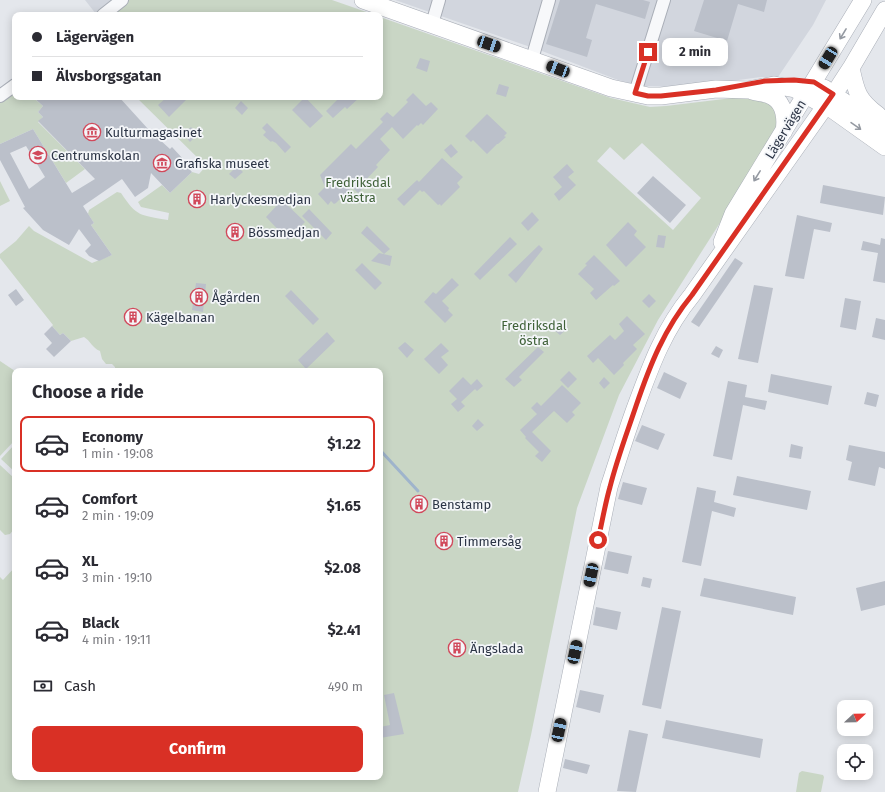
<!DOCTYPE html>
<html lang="en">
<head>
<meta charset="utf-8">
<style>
	body { margin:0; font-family:"Fira Sans",sans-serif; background:#f2f2f3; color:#2b2b33; height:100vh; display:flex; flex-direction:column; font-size:15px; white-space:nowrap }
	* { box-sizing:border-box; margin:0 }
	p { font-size:13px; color:#7c7c81 }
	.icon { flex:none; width:22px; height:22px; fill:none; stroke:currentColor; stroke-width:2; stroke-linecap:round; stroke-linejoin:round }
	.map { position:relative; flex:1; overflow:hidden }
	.details { position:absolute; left:12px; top:368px; width:371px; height:412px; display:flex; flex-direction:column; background:#fff; border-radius:8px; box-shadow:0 2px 10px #0003 }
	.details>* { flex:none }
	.guide { position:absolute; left:12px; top:12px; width:371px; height:88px; border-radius:8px; box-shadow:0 2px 10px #0003; display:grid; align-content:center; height:88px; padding:0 20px; background:#fff }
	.needle { width:26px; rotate:68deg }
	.fabs { position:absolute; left:837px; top:700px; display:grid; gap:8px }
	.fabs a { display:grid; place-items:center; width:36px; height:36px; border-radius:8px; background:#fff; box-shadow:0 2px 10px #0003; font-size:20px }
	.end { position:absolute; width:18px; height:18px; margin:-9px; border:5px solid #d93025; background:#fff; box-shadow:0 0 0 2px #fff }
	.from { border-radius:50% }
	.bubble { position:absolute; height:28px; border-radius:8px; background:#fff; box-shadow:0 2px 10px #0003; font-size:13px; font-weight:700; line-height:28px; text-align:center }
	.car { position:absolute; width:12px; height:24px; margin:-12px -6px; border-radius:5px; box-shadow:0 0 3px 1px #0007; background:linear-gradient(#222 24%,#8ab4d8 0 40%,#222 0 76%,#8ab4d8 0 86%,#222 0) }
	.guide b { display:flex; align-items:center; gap:14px; height:38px; font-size:15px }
	.guide b+b { border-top:1px solid #e1e1e2 }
	.guide i { width:10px; height:10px; background:#2b2b33 }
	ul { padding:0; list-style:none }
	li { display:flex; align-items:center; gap:12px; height:56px; margin:0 8px 6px; padding:0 12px; border:2px solid transparent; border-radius:8px }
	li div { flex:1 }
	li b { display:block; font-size:15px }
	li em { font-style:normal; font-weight:700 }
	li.selected { border-color:#d93025 }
	li>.icon { width:36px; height:36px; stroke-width:1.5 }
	h2 { padding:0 20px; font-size:18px; line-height:48px }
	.pay { display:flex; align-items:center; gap:10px; height:44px; padding:0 20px; font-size:15px }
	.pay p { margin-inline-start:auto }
	.action { display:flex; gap:8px; margin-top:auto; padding:8px 20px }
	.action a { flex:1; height:46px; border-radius:8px; background:#d93025; color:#fff; font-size:16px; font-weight:700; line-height:46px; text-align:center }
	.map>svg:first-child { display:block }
	.built { fill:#d2d6de }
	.green { fill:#c9d6c5; fill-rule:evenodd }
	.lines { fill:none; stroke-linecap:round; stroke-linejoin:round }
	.stream { stroke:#9fb4cc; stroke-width:3 }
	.building { fill:#bbc0ca; fill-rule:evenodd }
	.street-casing { stroke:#a9aeb7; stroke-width:14 }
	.secondary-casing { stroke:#a9aeb7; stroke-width:18 }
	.street { stroke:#f7f8fa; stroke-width:12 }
	.secondary { stroke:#fff; stroke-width:17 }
	.oneway { stroke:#959aa2 }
	.route { stroke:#d93025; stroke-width:5 }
	.labels { text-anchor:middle; stroke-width:3.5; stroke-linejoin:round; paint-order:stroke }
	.street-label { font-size:13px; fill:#2b3445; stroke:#f4f6f9 }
	.poi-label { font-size:13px; fill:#2b3445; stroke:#f4f6f9; text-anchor:start }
	.park-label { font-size:13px; fill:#3f6138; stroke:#f4f6f9 }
</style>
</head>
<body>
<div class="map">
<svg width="885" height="792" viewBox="0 0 885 792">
	<rect width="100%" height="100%" fill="#e4e7ec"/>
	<path class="built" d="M85,0H114L96,14Z
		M395,0H826L813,25L778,77H761L686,87L641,86L618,80L542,51Z"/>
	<path class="green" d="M114,0H332L375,15H95Z
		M380,17L611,98L650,107L666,106L749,96L772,101L780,122L725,215L658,320L619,395L577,508L531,735L518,792H0V577L3,580L15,567V777H380V371H115V367L112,364H106L102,359L100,351C92,348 91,341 84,337L71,341L63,333L60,335L52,326L53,325L0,258V254L16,241L29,226L34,231L92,263L112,255L91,225L94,223L88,214L89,210L117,192L121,193C137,217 140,215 168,220L169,213L141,207L138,202L162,185L170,193L192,172L199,174L206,166L136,97H380ZM642,143L701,198L673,230L597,161L610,147L624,160Z
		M15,79V97H38L36,100L43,106L38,112L43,117L38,122L85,169L66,183L33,129L0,144V91Z
		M0,181L10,201L0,206Z
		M0,361L15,371V440L0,456Z
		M15,444V472L1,459Z
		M0,465L15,479V528L10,534L5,535L0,530Z
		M802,771L823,775L824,777L821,792H796L799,773Z"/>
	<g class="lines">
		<path class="stream" d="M380,450L418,491"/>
	</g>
	<path class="building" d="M560,0H643L650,2L645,19L596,4L586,38L592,40L587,57L546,44Z
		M704,0H767L764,12L738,4L727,41L694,31Z
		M420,58L430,61L427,72L416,68Z
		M499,84L509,87L506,97L496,94Z
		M413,93L426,106L431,102L438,109L423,125L421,123L418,126L417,125L403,139L392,127L380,139L390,150L376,165L378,167L362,184L364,187L358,193L352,187L336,203L334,204L331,201L328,205L318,194L325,187L320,175L351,144L356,149L383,122L380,119L387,112L393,117L408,102L406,100Z
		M33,97H119L149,130L170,149L172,147L184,160L182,161L192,172L170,193L151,173L148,188L135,197L122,179L83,206L94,223L91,225L112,255L99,261L89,256L85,251L91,245L79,229L69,245L43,230L23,208L25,207L0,160V144L33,129L72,193L95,179L38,121L43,117L38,112L43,106ZM26,146L45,177L29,189L10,153Z
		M167,97H189L169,117L158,105Z
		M305,97L323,116L310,128L292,110Z
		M340,97H360L347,109L345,107L333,118L326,111Z
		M241,101L248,108L242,115L235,108Z
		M487,114L507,133L504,136L506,137L498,144H497L487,154L473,140L471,142L465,136Z
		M267,123L291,147L285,153L276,143L272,141L271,142L263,135L266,132L262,128Z
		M191,127L198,134L190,142L183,134Z
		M451,144L458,152L451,158L444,150Z
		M442,158L463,177L457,183L460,187L441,206L440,204L438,205L424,191L422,192L420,190L404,206L397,199L417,180L419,182Z
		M567,164L574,172L568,177L576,185L559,201L554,194L562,187L553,177Z
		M237,166L243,172L235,179L229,174Z
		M653,176L686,205L670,223L637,193Z
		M823,185L885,197L883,215L820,203Z
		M196,190L206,200L198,207L188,197Z
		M282,200L305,222L288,240L266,217Z
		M309,209L332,233L326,240L302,216Z
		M532,212L539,220L528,231L521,223Z
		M797,215L832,223L830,232L814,229L804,279L785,276Z
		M628,222L637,231L634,235L646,247L626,267L606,245Z
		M367,226L390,249L384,254L361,233Z
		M658,235L666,236L664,248L656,247Z
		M510,237L517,244L480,280L474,274Z
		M881,238L885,239V283L873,281L878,253L861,250L863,241L880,245Z
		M539,245L543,249L516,283L508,275Z
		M379,253L392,256L390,266L371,261Z
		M594,255L620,281L614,286L613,285L596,300L590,293L594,289L578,274L587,265L585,264Z
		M735,258L743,263L699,327L691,322Z
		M362,263L382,283L375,290L355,270Z
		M452,278L459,285L442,301L449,308L448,310L453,315L445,323L424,302L433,292L436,294Z
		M196,283L206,284L203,312L192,310Z
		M754,285L773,288L758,363L738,359Z
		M16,289L24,300L16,306L8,295Z
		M291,290L319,319L313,325L285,296Z
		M649,294L656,301L649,308L642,301Z
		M845,298L861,301L856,330L840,327Z
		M627,316L645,334L633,345L637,349L623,363L624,365L614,375L598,358L593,363L587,356L610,335L615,340L624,331L619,324Z
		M876,318L885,320V340L872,337Z
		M562,322L568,328L560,335L554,330Z
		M52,326L60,335L63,333L71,341L54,357L46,349L52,343L44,334Z
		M327,332L335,341L306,369L298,360Z
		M405,342L414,350L407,358L398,348Z
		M441,343L449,351L441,357L448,365L439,374L424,359Z
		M716,346L723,350L719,358L711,354Z
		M538,347L544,352L519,377L522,380L514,387L505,379Z
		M569,371L577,379L568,388L560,380Z
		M664,372L687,383L680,399L657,388Z
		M771,374L832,386L828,405L768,392Z
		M463,377L475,389L461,402L465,406L458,412L451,404L457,399L449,391Z
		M604,377L610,383L604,389L599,383Z
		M477,379L483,386L477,391L471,385Z
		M728,381L747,385L745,397L767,401L765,410L743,405L732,460L713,456Z
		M562,385L581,403L572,412L575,415L567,423L554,411L532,432L551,451L542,462L535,456L539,452L525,438L526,437L520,430L537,414L531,408L537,402L541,406Z
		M867,392L879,395L876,407L864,404Z
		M478,419L484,425L477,431L472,426Z
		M642,425L665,434L658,450L635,441Z
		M791,444L803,447L801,459L789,457Z
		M849,445L885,452V469L879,467L875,486L848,480L852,462L846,460Z
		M737,476L811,491L807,510L733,495Z
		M623,482L647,488L642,505L618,499Z
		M697,487L716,491L714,502L736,508L734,517L712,511L701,566L682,562Z
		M421,495L428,504L417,512L411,503Z
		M608,551L632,556L628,574L604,569Z
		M643,577L652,579L650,588L641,586Z
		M704,578L796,597L793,615L700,596Z
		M885,581V605L861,611L856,588Z
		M596,607L621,612L617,630L593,625Z
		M662,607L681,611L661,709L642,705Z
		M580,690L604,695L600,713L576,707Z
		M394,693L404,734L380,738V727L390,725L384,695Z
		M666,720L763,739L760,758L662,738Z
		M629,730L648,734L636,792L617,791Z
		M565,759L590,765L587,774L563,768Z"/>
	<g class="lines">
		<defs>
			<path id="street" d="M103,15L122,0
				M432,24L439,0
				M532,59L549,0
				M635,93L664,0
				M0,96L15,85"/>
			<path id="secondary" d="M363,0L611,88L648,96H661L716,89L748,90L774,85L795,89L833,110L885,147
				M851,68C856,92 858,100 878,115
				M824,88L885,130
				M752,91C758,93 768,93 773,97C785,104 786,120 784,131
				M722,242L733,214L863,0
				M547,792L609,487C618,460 626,433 636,406C651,365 664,329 692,295L838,88L851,68L885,10"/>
		</defs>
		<use href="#street" class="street-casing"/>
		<use href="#secondary" class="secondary-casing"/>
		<use href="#street" class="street"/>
		<use href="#secondary" class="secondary"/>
	</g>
	<defs><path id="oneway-shaft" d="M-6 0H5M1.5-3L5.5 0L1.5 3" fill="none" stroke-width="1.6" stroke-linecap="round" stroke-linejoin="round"/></defs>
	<g class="oneway">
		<use href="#oneway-shaft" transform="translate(843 34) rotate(121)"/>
		<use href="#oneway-shaft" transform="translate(856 126) rotate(35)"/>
		<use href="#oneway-shaft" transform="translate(757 176) rotate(122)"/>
	</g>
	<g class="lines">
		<path class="route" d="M598,540C602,523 605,504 610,487C617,459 627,433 636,406C650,365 664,329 692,295L833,94L814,82L794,80L765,81L716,90L661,96H648L635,93L648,52"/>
	</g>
	<defs>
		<symbol id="museum-ring" viewBox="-11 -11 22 22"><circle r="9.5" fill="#f4f6f9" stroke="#d1495b" stroke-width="1.5"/><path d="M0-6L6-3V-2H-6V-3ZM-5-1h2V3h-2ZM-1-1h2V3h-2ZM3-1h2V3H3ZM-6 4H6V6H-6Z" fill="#d1495b"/></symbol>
		<symbol id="school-ring" viewBox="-11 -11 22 22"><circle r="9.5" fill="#f4f6f9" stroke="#d1495b" stroke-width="1.5"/><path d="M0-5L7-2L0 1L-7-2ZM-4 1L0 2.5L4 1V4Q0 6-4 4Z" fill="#d1495b"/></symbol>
		<symbol id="building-ring" viewBox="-11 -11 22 22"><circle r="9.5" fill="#f4f6f9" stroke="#d1495b" stroke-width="1.5"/><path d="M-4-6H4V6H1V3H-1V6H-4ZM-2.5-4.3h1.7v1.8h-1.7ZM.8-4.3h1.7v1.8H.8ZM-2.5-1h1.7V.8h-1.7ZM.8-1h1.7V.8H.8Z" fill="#d1495b"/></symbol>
	</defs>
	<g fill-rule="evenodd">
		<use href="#museum-ring" x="82" y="122" width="20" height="20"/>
		<use href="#school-ring" x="28" y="145" width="20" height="20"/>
		<use href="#museum-ring" x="152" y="153" width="20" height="20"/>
		<use href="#building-ring" x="187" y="189" width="20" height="20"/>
		<use href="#building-ring" x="225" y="222" width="20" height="20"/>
		<use href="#building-ring" x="189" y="287" width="20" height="20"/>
		<use href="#building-ring" x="123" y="307" width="20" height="20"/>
		<use href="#building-ring" x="409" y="494" width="20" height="20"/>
		<use href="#building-ring" x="434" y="531" width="20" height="20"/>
		<use href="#building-ring" x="447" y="638" width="20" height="20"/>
	</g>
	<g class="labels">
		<g class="street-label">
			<text transform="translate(785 129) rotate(-59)" y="5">Lägervägen</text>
		</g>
		<g class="poi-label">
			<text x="105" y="137">Kulturmagasinet</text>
			<text x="51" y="160">Centrumskolan</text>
			<text x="175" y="168">Grafiska museet</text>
			<text x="210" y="204">Harlyckesmedjan</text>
			<text x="248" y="237">Bössmedjan</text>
			<text x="212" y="302">Ågården</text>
			<text x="146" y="322">Kägelbanan</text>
			<text x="432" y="509">Benstamp</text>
			<text x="457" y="546">Timmersåg</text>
			<text x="470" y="653">Ängslada</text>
		</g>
		<g class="park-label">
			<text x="358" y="187">Fredriksdal<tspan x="358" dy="15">västra</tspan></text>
			<text x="534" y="330">Fredriksdal<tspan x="534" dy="15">östra</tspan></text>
		</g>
	</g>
</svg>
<div class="fabs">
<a><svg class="needle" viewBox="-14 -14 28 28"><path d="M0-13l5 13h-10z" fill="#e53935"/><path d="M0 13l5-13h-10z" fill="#7c7c81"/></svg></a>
<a><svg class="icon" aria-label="locate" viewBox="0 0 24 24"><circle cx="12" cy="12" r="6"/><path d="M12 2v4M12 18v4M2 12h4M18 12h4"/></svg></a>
</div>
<i class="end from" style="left:598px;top:540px"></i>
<i class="end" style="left:648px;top:52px"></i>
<div class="bubble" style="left:662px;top:38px;width:66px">2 min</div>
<i class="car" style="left:489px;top:44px;rotate:109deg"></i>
<i class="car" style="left:828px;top:58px;rotate:211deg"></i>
<i class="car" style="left:558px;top:69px;rotate:291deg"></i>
<i class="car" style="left:591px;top:575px;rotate:192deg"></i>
<i class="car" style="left:575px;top:652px;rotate:12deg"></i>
<i class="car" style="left:559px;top:730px;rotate:12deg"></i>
<div class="guide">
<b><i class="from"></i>Lägervägen</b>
<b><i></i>Älvsborgsgatan</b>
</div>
<section class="details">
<h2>Choose a ride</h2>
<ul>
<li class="selected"><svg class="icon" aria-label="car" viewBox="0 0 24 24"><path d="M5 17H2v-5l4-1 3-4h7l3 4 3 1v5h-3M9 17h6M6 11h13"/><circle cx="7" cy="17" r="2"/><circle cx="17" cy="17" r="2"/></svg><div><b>Economy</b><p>1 min · 19:08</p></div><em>$1.22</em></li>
<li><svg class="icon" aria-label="car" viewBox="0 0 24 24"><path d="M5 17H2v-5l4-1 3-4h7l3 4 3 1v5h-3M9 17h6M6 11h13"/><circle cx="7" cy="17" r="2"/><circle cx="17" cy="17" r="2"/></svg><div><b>Comfort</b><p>2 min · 19:09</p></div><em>$1.65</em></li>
<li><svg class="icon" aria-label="car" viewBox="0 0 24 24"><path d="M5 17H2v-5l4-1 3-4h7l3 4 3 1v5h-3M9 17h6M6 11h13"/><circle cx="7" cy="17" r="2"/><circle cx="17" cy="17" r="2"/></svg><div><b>XL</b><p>3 min · 19:10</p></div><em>$2.08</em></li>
<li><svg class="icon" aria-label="car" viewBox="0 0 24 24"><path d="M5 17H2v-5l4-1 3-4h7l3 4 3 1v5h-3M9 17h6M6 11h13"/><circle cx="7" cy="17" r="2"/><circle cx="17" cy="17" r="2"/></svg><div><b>Black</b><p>4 min · 19:11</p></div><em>$2.41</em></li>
</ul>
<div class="pay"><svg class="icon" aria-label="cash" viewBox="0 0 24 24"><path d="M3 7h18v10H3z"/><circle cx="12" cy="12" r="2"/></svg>Cash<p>490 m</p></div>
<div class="action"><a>Confirm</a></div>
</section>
</div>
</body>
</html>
